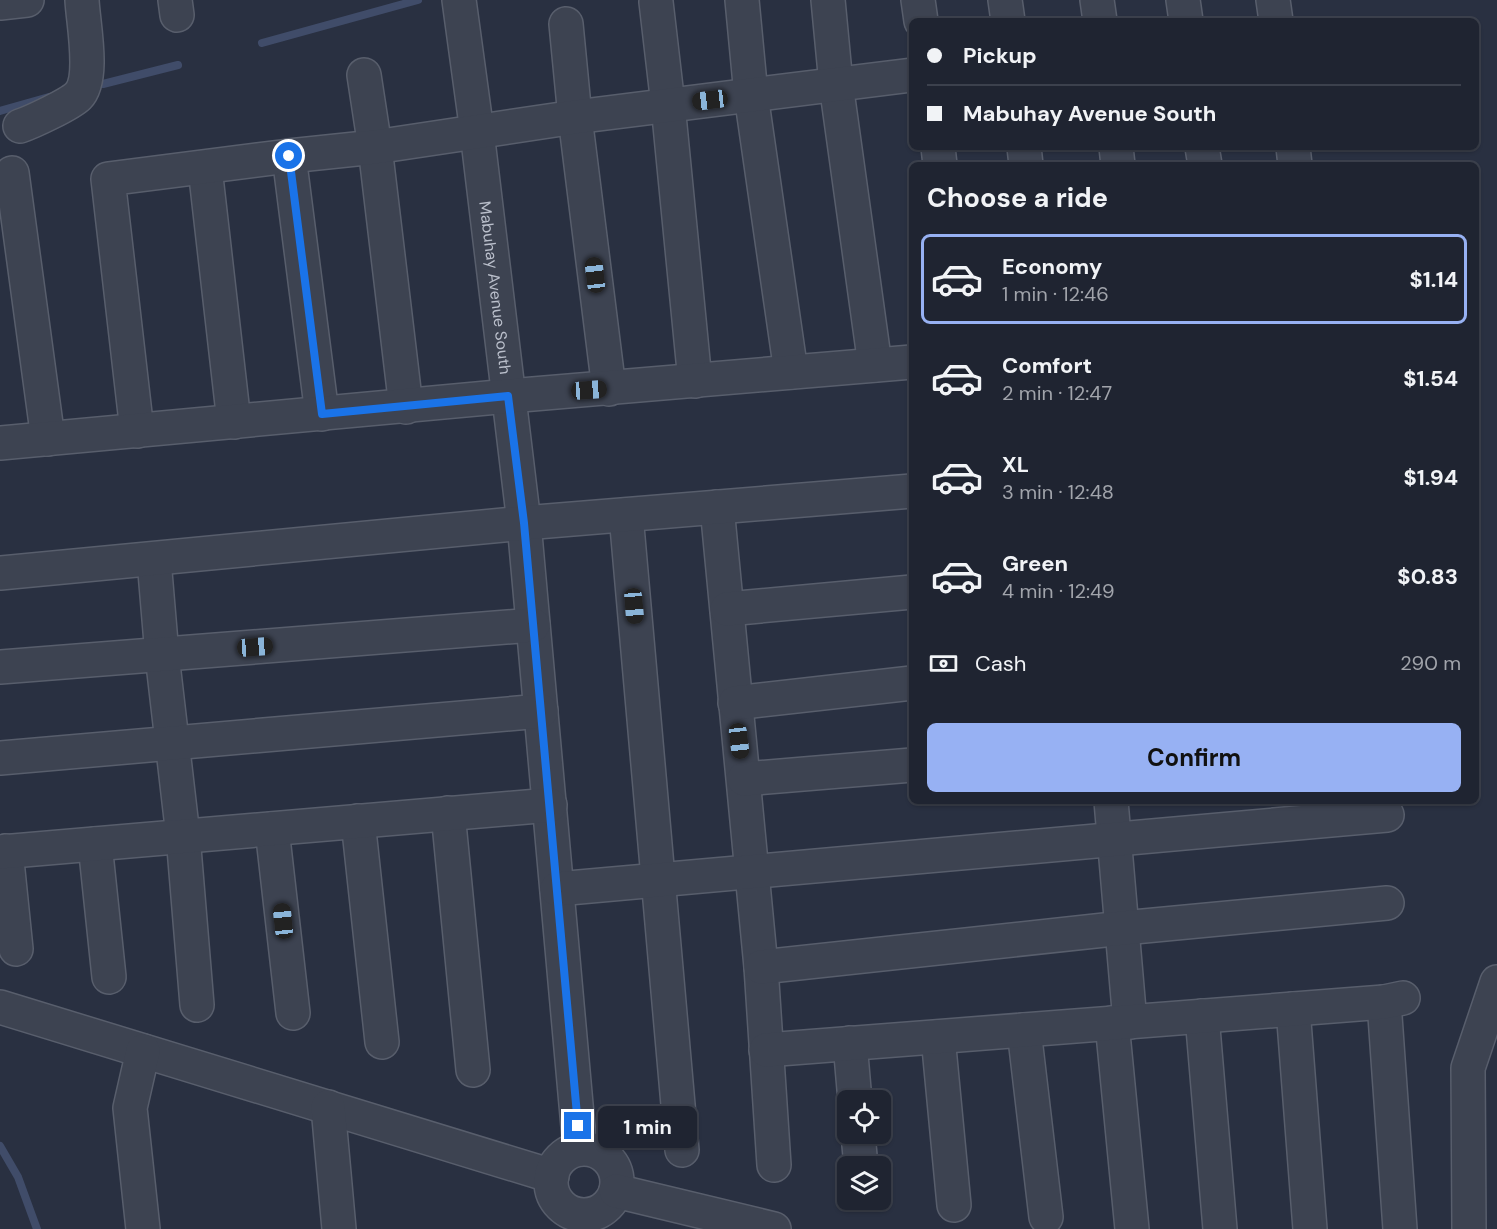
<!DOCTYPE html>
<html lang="en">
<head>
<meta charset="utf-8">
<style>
	body { margin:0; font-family:"DM Sans",sans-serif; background:#2c303d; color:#f1f3f6; height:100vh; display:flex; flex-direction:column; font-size:22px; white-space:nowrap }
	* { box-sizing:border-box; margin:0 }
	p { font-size:20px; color:#a1a4ab }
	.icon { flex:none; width:33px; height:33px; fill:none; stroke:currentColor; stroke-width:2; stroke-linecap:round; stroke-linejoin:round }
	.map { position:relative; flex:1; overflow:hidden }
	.panel { position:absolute; left:909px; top:162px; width:570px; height:642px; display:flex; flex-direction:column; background:#1f2431; border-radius:9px; box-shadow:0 2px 4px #0004,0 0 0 2px #3c414d }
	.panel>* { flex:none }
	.guide { position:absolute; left:909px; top:18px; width:570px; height:132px; border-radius:9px; box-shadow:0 2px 4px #0004,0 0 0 2px #3c414d; display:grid; align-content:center; height:132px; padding:0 18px; background:#1f2431 }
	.fabs { position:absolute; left:837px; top:1090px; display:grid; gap:12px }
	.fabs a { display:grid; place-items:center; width:54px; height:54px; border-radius:9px; background:#1f2431; box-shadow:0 2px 4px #0004,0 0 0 2px #3c414d; font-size:30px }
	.end { position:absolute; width:27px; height:27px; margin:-14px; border:8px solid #1a73e8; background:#fff; box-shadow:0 0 0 3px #fff }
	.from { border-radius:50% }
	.bubble { position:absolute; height:42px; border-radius:9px; background:#1f2431; box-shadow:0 2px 4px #0004,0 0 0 2px #3c414d; font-size:20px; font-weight:700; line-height:42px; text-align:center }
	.car { position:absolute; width:18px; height:36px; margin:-18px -9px; border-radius:8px; box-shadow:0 0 4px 2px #0007; background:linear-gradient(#222 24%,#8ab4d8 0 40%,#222 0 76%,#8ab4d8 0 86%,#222 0) }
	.guide b { display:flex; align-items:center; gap:21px; height:57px; font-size:22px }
	.guide b+b { border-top:2px solid #3c414d }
	.guide i { width:15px; height:15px; background:#f1f3f6 }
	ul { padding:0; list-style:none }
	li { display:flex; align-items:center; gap:18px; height:90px; margin:0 12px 9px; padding:0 6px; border:3px solid transparent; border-radius:9px }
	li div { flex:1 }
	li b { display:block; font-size:22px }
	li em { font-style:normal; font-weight:700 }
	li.active { border-color:#97b1f3 }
	li>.icon { width:54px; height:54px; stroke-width:1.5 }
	h2 { padding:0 18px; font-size:27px; line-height:72px }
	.pay { display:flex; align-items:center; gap:15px; height:66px; padding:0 18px; font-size:22px }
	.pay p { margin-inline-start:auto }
	.button { display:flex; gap:12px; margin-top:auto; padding:12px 18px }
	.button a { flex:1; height:69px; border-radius:9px; background:#97b1f3; color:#111; font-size:24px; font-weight:700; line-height:69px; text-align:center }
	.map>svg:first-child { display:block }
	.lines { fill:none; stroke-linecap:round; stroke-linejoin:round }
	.stream { stroke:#404c69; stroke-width:8 }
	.minor-casing { stroke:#585e6c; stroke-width:36 }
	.minor { stroke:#3d4351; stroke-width:33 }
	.route { stroke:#1a73e8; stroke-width:8 }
	.labels { text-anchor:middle; stroke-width:6; stroke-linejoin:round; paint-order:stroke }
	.street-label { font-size:16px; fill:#babfcb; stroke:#212837 }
</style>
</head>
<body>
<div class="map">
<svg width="1497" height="1229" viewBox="0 0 1497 1229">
	<rect width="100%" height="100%" fill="#293041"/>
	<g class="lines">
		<path class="stream" d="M262,43L418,0
			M103,84L178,65
			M0,111L49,97
			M0,1146L18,1177L37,1229"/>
		<defs>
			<g id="minor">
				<path d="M175,0L177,15"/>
				<path id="s1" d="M459,0L477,132L524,523L580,1149"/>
				<path d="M742,0L751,95L791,372"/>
				<path d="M828,0L836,84L875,365"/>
				<path d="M918,0L921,21"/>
				<path d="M1005,0L1008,21"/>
				<path d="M1097,0L1100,21"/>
				<path d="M1183,0L1186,21"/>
				<path d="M1273,0L1276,21"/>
				<path d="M656,2L668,105L695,381"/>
				<path d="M0,3L27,0"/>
				<path d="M566,24L575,117L609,389"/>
				<path d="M364,75L375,147L406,407"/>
				<path d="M20,126C32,122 70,104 78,96C95,79 83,23 82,0"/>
				<path d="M938,147L940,165"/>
				<path d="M1024,147L1026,165"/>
				<path d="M1116,147L1118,165"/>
				<path d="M1202,147L1205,165"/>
				<path d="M1293,147L1295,165"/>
				<path d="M289,156L322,414"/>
				<path d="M205,168L234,422"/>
				<path d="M12,173L48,439"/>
				<path d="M137,431L108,179L289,156L375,147L575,117L912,75"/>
				<path d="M0,443L509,396L912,362"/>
				<path d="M717,507L761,967L774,1165"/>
				<path d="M626,515L682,1150"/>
				<path d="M154,560L162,655L183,836L197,1005"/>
				<path d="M0,573L524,523L912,491"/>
				<path d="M727,609L912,592"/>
				<path d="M0,667L533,625"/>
				<path d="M735,703L912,683"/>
				<path d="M0,758L541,711"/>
				<path d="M744,779L912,765"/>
				<path d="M1111,801L1130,1022"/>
				<path d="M448,813L473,1070"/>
				<path d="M358,821L382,1042"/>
				<path d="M272,829L293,1013"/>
				<path d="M95,844L109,977"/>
				<path d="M6,851L16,949"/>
				<path d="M0,852L550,805"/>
				<path d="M557,889L1387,815"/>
				<path d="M761,967L1123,928L1387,903"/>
				<path d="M1384,1002L1400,1229"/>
				<path d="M0,1007L552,1176"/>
				<path d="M1293,1009L1310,1229"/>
				<path d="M1202,1016L1220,1229"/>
				<path d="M1112,1023L1132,1229"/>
				<path d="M1024,1030L1046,1217"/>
				<path d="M938,1037L954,1205"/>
				<path d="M850,1043L855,1101"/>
				<path d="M766,1050L1384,1002L1403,998"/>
				<path d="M328,1107L339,1229"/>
				<path d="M858,1134L861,1167"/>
				<circle cx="584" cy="1182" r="33"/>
				<path d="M616,1191L774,1229"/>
				<path d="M143,1229L130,1108L143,1051"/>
				<path d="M1469,1229L1468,1068L1497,982"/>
			</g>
		</defs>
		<use href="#minor" class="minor-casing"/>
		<use href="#minor" class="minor"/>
	</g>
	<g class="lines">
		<path class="route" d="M289,156L322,414L508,396L524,523L578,1126"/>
	</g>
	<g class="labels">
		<g class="street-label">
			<text dy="6" stroke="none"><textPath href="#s1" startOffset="290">Mabuhay Avenue South</textPath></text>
		</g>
	</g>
</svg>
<div class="fabs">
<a><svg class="icon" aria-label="locate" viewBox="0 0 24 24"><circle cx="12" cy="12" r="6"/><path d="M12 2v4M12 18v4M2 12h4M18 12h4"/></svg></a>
<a><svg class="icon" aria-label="layers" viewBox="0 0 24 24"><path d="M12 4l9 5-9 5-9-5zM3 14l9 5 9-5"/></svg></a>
</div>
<i class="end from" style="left:289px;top:156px"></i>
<i class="end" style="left:578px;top:1126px"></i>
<div class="bubble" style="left:598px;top:1106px;width:99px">1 min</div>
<i class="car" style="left:710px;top:100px;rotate:263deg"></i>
<i class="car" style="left:595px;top:275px;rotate:353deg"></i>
<i class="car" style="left:589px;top:390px;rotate:86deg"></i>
<i class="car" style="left:634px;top:606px;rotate:175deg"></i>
<i class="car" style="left:255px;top:647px;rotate:86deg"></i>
<i class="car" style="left:739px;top:741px;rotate:173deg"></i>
<i class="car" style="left:283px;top:921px;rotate:354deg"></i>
<div class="guide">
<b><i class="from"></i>Pickup</b>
<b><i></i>Mabuhay Avenue South</b>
</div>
<section class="panel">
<h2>Choose a ride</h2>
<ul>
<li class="active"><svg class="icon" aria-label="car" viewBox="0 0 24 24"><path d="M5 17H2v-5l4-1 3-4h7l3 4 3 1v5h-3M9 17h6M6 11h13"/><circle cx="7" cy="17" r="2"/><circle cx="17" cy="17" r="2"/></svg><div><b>Economy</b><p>1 min · 12:46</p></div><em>$1.14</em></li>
<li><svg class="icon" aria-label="car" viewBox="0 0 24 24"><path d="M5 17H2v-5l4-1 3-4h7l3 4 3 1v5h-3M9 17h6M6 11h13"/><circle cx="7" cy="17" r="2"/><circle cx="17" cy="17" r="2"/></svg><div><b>Comfort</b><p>2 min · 12:47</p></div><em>$1.54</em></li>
<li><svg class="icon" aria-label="car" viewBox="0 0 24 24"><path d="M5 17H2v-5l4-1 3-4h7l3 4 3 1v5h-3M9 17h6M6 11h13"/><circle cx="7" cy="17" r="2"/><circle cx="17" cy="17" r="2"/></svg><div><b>XL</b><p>3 min · 12:48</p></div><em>$1.94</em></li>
<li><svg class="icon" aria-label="car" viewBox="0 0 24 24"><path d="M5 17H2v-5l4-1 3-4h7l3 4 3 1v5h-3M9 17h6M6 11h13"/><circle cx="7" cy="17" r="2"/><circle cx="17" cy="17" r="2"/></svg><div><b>Green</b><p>4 min · 12:49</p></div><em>$0.83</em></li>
</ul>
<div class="pay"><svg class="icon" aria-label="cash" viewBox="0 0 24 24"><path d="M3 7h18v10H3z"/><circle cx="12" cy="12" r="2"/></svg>Cash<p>290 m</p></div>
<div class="button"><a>Confirm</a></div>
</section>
</div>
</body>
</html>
